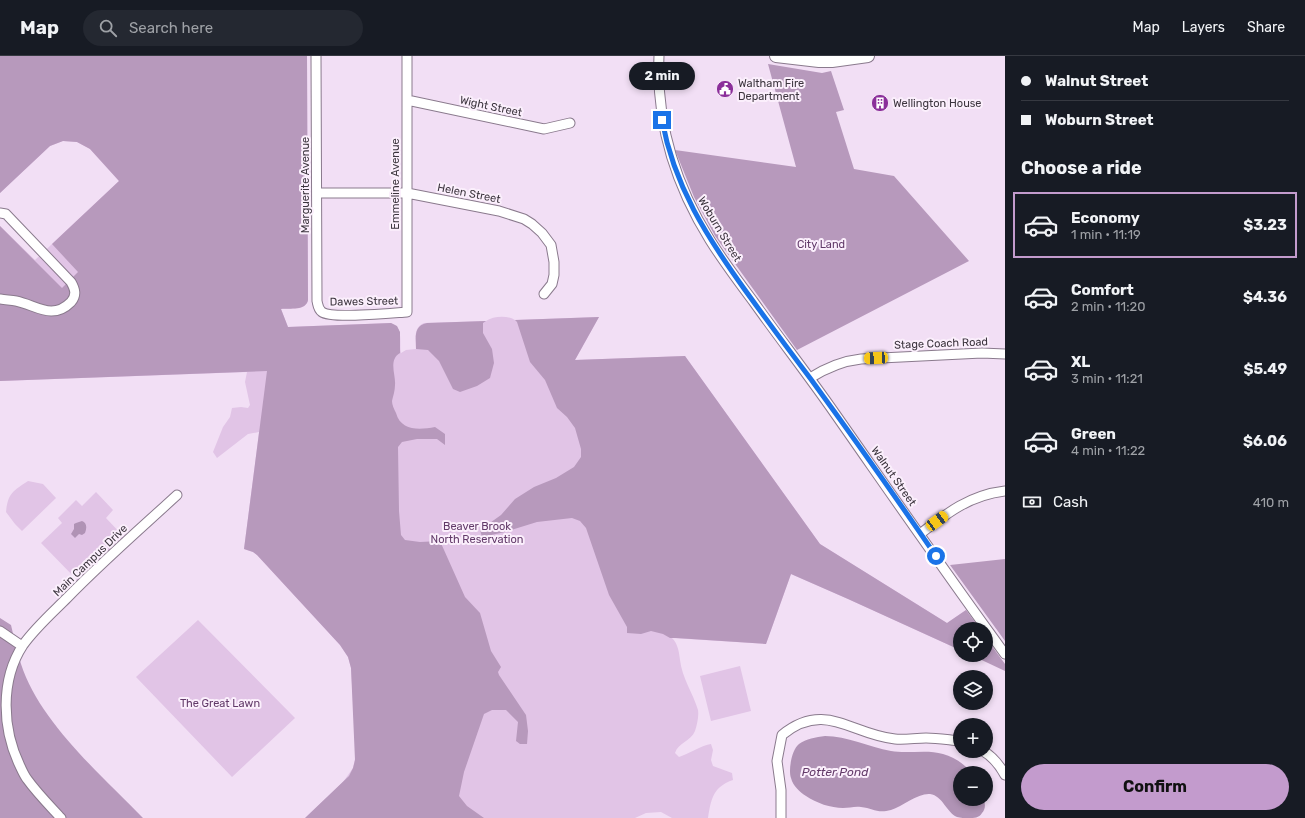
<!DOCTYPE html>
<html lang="en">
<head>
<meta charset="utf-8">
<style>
	body { margin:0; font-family:Rubik,sans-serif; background:#242831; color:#f1f3f6; height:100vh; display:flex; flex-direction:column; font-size:15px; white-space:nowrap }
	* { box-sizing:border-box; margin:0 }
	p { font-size:13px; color:#9ea1a6 }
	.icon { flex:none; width:22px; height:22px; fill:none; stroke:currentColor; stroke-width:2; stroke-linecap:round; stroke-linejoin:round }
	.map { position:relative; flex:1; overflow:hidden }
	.sheet { display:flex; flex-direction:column; background:#171b24; width:300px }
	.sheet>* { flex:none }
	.hud { display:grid; align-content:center; height:88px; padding:0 16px; background:#171b24 }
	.buttons { position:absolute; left:953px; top:566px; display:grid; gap:8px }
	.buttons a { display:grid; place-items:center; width:40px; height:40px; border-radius:50%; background:#171b24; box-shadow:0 2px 6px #0003; font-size:20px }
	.end { position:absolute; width:18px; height:18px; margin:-9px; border:5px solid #1a73e8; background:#fff; box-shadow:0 0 0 2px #fff }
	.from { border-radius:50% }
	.bubble { position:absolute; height:28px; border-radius:14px; background:#171b24; box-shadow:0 2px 6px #0003; font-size:13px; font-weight:700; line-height:28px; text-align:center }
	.car { position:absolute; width:12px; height:24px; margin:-12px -6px; border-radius:5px; box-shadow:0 0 3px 1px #0007; background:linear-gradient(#f5c518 24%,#345 0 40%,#f5c518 0 76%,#345 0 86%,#f5c518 0) }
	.hud b { display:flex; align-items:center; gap:14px; height:38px; font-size:15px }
	.hud b+b { border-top:1px solid #363941 }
	.hud i { width:10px; height:10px; background:#f1f3f6 }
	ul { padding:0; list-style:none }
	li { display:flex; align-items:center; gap:12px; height:66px; margin:0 8px 6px; padding:0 8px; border:2px solid transparent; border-radius:0px }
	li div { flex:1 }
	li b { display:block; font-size:15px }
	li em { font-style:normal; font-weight:700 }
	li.current { border-color:#c39bcd }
	li>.icon { width:36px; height:36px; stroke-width:1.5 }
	h2 { padding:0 16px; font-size:18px; line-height:48px }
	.pay { display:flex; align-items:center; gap:10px; height:44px; padding:0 16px; font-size:15px }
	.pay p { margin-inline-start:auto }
	.button { display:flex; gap:8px; margin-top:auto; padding:8px 16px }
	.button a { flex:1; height:46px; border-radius:24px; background:#c39bcd; color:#111; font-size:16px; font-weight:700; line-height:46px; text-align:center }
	header { display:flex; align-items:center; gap:24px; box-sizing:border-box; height:56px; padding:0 20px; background:#171b24; border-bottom:1px solid #363941 }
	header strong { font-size:19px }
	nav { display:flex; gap:22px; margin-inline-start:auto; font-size:14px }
	.search { width:280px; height:36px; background:#242831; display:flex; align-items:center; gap:10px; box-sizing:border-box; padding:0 14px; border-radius:22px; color:#9ea1a6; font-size:15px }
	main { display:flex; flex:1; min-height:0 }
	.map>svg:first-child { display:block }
	.green { fill:#e1c4e6 }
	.forest { fill:#b799bc }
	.water { fill:#b093b5 }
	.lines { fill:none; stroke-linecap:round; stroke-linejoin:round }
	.minor-casing { stroke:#8a7a8d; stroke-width:11 }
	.major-casing { stroke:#8a7a8d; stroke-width:14 }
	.minor { stroke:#fff; stroke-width:9 }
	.major { stroke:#fff; stroke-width:12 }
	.route { stroke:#1a73e8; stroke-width:5 }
	.labels { text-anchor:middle; stroke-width:4; stroke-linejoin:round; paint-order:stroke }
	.poi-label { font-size:11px; fill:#3c353e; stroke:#fbeffc; text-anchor:start }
	.street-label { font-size:11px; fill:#3c353e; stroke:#fbeffc }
	.park-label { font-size:11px; fill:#623a69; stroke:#fbeffc }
	.water-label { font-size:12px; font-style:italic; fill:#633a69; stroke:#fbeffc }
</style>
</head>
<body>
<header>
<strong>Map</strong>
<div class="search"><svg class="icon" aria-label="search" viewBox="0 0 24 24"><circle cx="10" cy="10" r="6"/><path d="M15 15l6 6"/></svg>Search here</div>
<nav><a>Map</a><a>Layers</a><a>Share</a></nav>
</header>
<main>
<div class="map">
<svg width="1005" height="762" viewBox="0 0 1005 762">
	<rect width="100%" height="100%" fill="#f2dff5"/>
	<path class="green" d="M0,0H307L308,244C306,255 290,252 281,253L288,271L391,267C404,271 399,287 401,297L406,294L416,293C416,282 413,272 424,267L486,265C493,260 507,259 515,264L599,261L575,304L685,300L820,488L947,567L966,554L980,573H960V594L848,543L791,518L766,588L672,582C678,588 679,596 680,604C682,622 693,637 698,654C699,660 697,669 695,675C691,685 678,687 675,697L679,701C689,698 702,689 711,688L713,694L711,704L713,710L732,717L733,724C713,731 711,743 708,762H672L661,756L646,757L635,762H305L343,726L353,712L356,698L351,612L348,601L340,589L257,499L253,496L244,493L259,376L248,378L217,402L213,396L223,371L230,361L232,352L241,351L248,352L250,349L245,326L247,316L0,325V170L35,204L119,125L90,93L77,86L63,85L50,90L0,137Z
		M28,425L43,428L56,442L22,475L15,468L6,456C8,437 13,435 28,425Z
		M96,436L113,454L106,462L124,481L78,525L41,487L62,467L58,462L76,444L82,450Z
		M198,564L295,662L232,721L136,621Z
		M740,610L751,655L711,665L700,620Z"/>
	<path class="forest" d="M0,0H307L308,244C306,255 290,252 281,253L288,271L391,267L397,270L400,276V297C388,304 396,319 395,329C395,335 393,340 392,345C392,349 394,353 396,357C401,375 419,374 435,371L445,378V389L437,383H417L402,386L398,391L399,455L401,479L405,484L420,486L440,485L465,541L480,557L491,595L501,611L498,616L499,619L526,659L528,675L527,688H520L516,685L518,666L506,654H492L484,658L464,716L459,740L467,750L484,762H305L349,720L353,712L355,704L351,612L348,601L340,589L257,499L253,496L244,493L267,315L0,325V170L62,232L78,216L52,188L119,125L90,93L77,86L63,85L50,90L0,137Z
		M768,8L822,17L831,15L844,54L836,56L854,113L894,120L969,205L797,294L715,180L694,141L675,94L796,111Z
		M599,261L575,304L685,300L820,488L947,567L966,554L980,573H960V594L848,543L791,518L766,588L676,582H670L663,578L651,575L641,578L627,577V571L609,539L586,472L580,465L572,462L537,466L505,476L482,481L480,474L501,459L515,443L534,431L556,422L574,411L581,401V393L575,372L567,361L557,352L545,324L530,306L517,266L515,264Z
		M486,265L483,267V277L492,293L494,307L490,322L477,330L460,336L453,333L439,305L428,294L416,293C416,282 413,270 427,267Z
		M1005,503V585L950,509Z
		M0,562L11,569C14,582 17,595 21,608C39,665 101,719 143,762H0Z
		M986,582L1005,608V615L971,599H986Z"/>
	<path class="water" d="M82,465C87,467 87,472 85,477L82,479L79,478L75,482L71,478L74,473V468L76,467Z
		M825,680C847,680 869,691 891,695C908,698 927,693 943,698C954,701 965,708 971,717H960V743H984C985,748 986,753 982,757C979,762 974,762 969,762C965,762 960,762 957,761C946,756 943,740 930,738C918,737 903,750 891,754C877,758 873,752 861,751C855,750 849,752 843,752C831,752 816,747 806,740C800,736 793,730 791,722C788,714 792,693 799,688C806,683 816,681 825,680Z"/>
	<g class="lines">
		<defs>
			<path id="minor" d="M316,0L317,245C318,249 318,253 322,256C331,263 392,257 407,256V0
				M659,0C656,67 675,128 710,184C723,205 738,225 753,245C780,283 809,320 836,359C892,439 947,519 1005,598
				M407,44L544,73L570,67
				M317,137H407L499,155L524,163L532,168L542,177L551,189L554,206V219L552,228L544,238
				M0,157L6,158L71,226C75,233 77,239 71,246C52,265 36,249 16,245C11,244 5,244 0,243
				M810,322C826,312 842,305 861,303L982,297L1005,298
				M920,478C947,457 970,439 1005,435
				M0,575L22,590
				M983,695C992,700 1000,710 1005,719
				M61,762C50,750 37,737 27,723C24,719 22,714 20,710C2,673 0,624 23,589C35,572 52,557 67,542C102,506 140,473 177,439
				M781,762V734L777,705L782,679C825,644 852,679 895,683C905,684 916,682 926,682C937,682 949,684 960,685"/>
			<path id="major" d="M776,0L819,5H832L868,0"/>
		</defs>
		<use href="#minor" class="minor-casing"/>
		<use href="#major" class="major-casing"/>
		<use href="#minor" class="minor"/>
		<use href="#major" class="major"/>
	</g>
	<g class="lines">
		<path class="route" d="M662,64C674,130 707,181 745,234C766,263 788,293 810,322C853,381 895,440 936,500"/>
	</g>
	<defs>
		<symbol id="civic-disc" viewBox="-11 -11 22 22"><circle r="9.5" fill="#8b2f9a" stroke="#fbeffc"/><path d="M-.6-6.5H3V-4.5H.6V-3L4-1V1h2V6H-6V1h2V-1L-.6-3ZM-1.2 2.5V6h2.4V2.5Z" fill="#fff"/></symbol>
		<symbol id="building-disc" viewBox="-11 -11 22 22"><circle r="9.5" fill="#8b2f9a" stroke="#fbeffc"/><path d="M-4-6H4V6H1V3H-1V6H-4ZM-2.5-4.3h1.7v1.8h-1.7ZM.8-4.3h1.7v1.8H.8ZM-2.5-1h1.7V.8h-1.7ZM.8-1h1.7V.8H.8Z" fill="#fff"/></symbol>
	</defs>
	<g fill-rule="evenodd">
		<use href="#civic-disc" x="715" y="23" width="20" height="20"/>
		<use href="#building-disc" x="870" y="37" width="20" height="20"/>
	</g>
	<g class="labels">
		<g class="poi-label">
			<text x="738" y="31">Waltham Fire<tspan x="738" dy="13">Department</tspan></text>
			<text x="893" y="51">Wellington House</text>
		</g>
		<g class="street-label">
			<text transform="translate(491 50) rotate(12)" y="4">Wight Street</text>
			<text transform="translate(395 128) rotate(-90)" y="4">Emmeline Avenue</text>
			<text transform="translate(305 129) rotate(-90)" y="4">Marguerite Avenue</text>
			<text transform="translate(469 137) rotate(11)" y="4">Helen Street</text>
			<text transform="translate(720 173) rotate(59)" y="4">Woburn Street</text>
			<text transform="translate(364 245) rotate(-1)" y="4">Dawes Street</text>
			<text transform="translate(941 287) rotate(-2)" y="4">Stage Coach Road</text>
			<text transform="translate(894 420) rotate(55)" y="4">Walnut Street</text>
			<text transform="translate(90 504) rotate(-44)" y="4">Main Campus Drive</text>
		</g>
		<g class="park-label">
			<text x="821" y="192">City Land</text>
			<text x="477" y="474">Beaver Brook<tspan x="477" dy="13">North Reservation</tspan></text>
			<text x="220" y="651">The Great Lawn</text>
		</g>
		<g class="water-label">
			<text x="835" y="720">Potter Pond</text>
		</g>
	</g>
</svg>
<div class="buttons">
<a><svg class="icon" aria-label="locate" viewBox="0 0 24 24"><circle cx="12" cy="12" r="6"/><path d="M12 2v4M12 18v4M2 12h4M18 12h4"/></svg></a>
<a><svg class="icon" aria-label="layers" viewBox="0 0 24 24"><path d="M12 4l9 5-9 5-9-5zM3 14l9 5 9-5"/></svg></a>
<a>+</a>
<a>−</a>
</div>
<i class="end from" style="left:936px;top:500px"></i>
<i class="end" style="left:662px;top:64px"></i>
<div class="bubble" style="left:629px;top:6px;width:66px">2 min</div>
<i class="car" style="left:876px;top:302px;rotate:267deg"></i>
<i class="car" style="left:937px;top:465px;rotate:54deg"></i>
</div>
<section class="sheet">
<div class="hud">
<b><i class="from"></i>Walnut Street</b>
<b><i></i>Woburn Street</b>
</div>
<h2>Choose a ride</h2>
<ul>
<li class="current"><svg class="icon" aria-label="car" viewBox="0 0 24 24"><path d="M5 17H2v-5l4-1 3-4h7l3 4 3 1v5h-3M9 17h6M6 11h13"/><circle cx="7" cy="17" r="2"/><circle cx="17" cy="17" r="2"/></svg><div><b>Economy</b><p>1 min · 11:19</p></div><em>$3.23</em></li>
<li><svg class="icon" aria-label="car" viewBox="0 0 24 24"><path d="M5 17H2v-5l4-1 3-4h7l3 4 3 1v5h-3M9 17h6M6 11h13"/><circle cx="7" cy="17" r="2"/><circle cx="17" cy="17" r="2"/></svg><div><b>Comfort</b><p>2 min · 11:20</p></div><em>$4.36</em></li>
<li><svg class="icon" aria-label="car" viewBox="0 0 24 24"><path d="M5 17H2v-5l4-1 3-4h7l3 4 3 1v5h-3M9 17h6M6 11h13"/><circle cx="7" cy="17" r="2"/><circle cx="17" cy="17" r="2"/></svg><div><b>XL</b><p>3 min · 11:21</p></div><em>$5.49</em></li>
<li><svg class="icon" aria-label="car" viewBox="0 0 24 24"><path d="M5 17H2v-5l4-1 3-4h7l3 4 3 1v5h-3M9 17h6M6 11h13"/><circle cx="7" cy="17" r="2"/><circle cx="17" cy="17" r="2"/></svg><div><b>Green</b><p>4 min · 11:22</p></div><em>$6.06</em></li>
</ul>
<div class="pay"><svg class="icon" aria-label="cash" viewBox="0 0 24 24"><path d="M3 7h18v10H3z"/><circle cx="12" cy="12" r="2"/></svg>Cash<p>410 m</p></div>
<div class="button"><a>Confirm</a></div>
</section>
</main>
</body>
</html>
